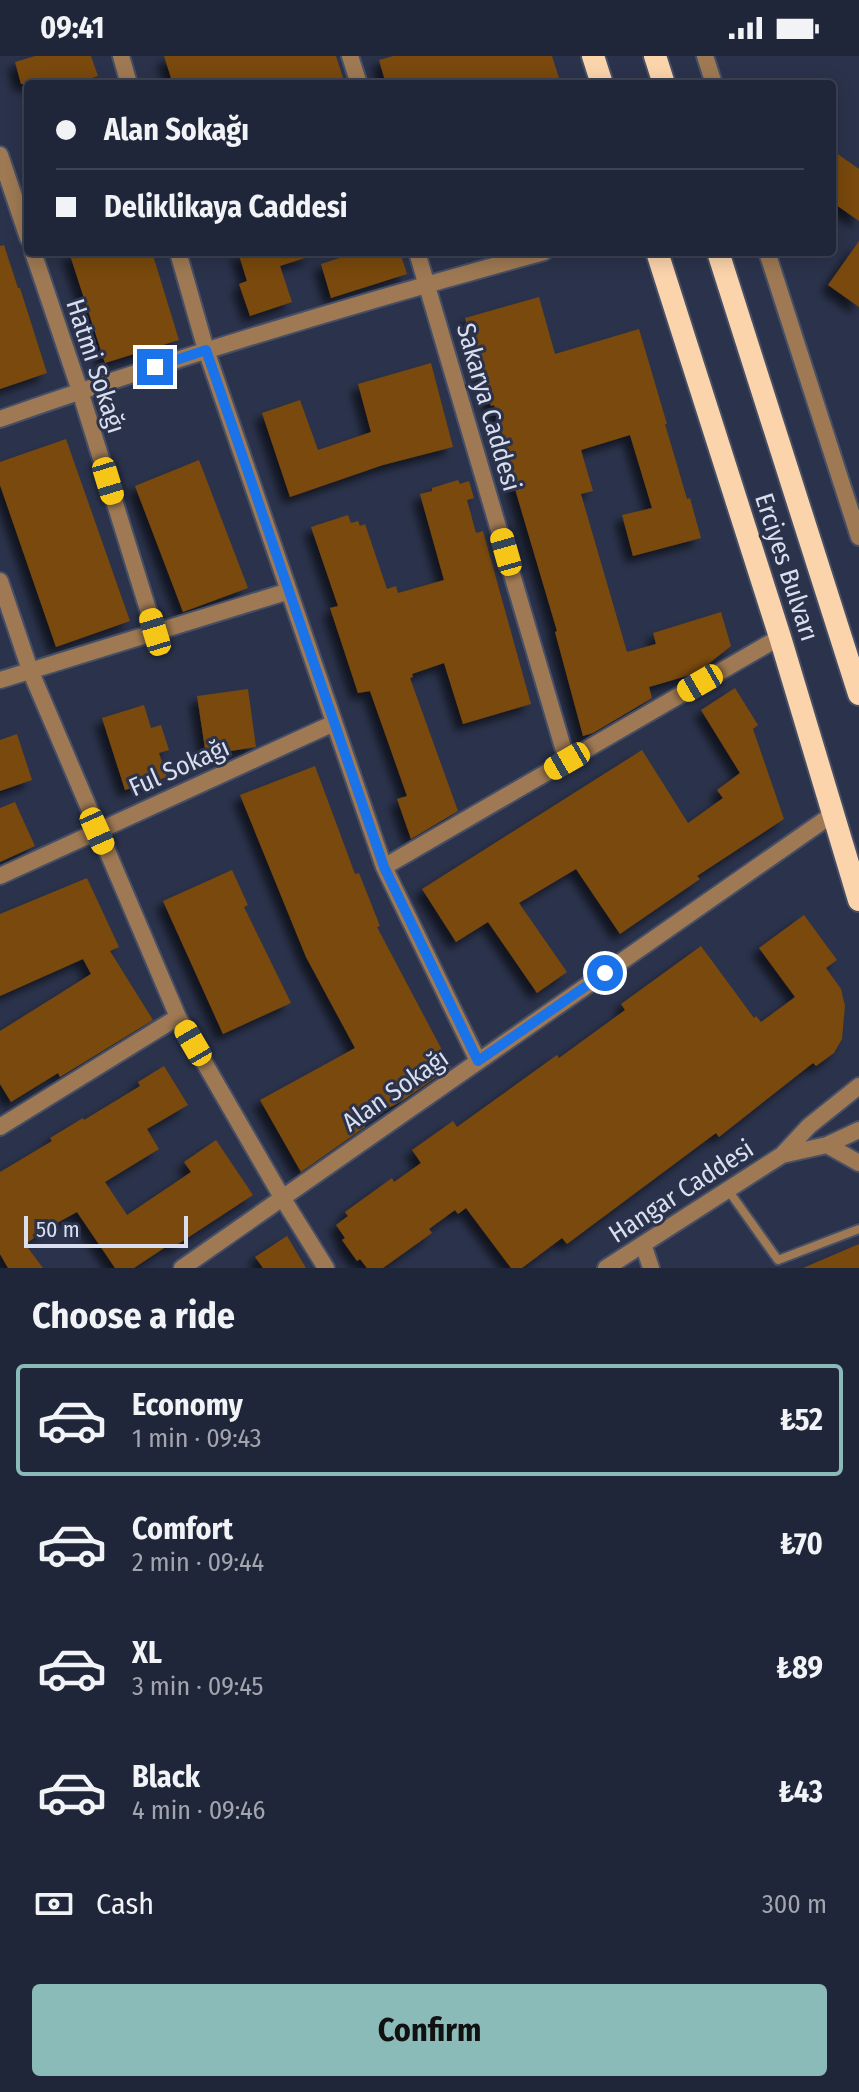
<!DOCTYPE html>
<html lang="en">
<head>
<meta charset="utf-8">
<style>
	body { margin:0; font-family:"Fira Sans Condensed",sans-serif; background:#282e41; color:#f1f3f6; height:100vh; display:flex; flex-direction:column; font-size:30px; white-space:nowrap }
	* { box-sizing:border-box; margin:0 }
	p { font-size:26px; color:#a2a5ae }
	.icon { flex:none; width:44px; height:44px; fill:none; stroke:currentColor; stroke-width:2; stroke-linecap:round; stroke-linejoin:round }
	.map { position:relative; height:1212px; overflow:hidden }
	.drawer { display:flex; flex-direction:column; background:#202639; flex:1 }
	.drawer>* { flex:none }
	.banner { position:absolute; left:24px; top:24px; width:812px; height:176px; border-radius:8px; box-shadow:0 4px 20px #0003,0 0 0 2px #3d4353; display:grid; align-content:center; height:176px; padding:0 32px; background:#202639 }
	.scale { position:absolute; left:24px; bottom:20px; width:164px; box-sizing:border-box; padding-left:8px; border:4px solid #d9dfef; border-top:0; font-size:22px; line-height:28px; white-space:nowrap; color:#d9dfef; -webkit-text-stroke:6px #2b334c; paint-order:stroke }
	.end { position:absolute; width:36px; height:36px; margin:-18px; border:10px solid #1a73e8; background:#fff; box-shadow:0 0 0 4px #fff }
	.from { border-radius:50% }
	.car { position:absolute; width:24px; height:48px; margin:-24px -12px; border-radius:10px; box-shadow:0 0 6px 2px #0007; background:linear-gradient(#f5c518 24%,#345 0 40%,#f5c518 0 76%,#345 0 86%,#f5c518 0) }
	.banner b { display:flex; align-items:center; gap:28px; height:76px; font-size:30px }
	.banner b+b { border-top:2px solid #3d4353 }
	.banner i { width:20px; height:20px; background:#f1f3f6 }
	ul { padding:0; list-style:none }
	li { display:flex; align-items:center; gap:24px; height:112px; margin:0 16px 12px; padding:0 16px; border:4px solid transparent; border-radius:8px }
	li div { flex:1 }
	li b { display:block; font-size:30px }
	li em { font-style:normal; font-weight:700 }
	li.selected { border-color:#8bbbb9 }
	li>.icon { width:72px; height:72px; stroke-width:1.5 }
	h2 { padding:0 32px; font-size:36px; line-height:96px }
	.pay { display:flex; align-items:center; gap:20px; height:88px; padding:0 32px; font-size:30px }
	.pay p { margin-inline-start:auto }
	.primary-button { display:flex; gap:16px; margin-top:auto; padding:16px 32px }
	.primary-button a { flex:1; height:92px; border-radius:8px; background:#8bbbb9; color:#111; font-size:32px; font-weight:700; line-height:92px; text-align:center }
	.status { display:flex; justify-content:space-between; align-items:center; height:56px; padding:0 40px; background:#202639; direction:ltr }
	.status svg { height:22px; fill:currentColor }
	.map>svg:first-child { display:block }
	.building { fill:#79480b; filter:url(#shadow) }
	.lines { fill:none; stroke-linecap:round; stroke-linejoin:round }
	.service-casing { stroke:#474f66; stroke-width:12 }
	.minor-casing { stroke:#474f66; stroke-width:20 }
	.tertiary-casing { stroke:#474f66; stroke-width:20 }
	.trunk-casing { stroke:#474f66; stroke-width:26 }
	.service { stroke:#9e7953; stroke-width:8 }
	.minor { stroke:#9e7953; stroke-width:16 }
	.tertiary { stroke:#9e7953; stroke-width:16 }
	.trunk { stroke:#fcd4ac; stroke-width:22 }
	.route { stroke:#1a73e8; stroke-width:10 }
	.labels { text-anchor:middle; stroke-width:6; stroke-linejoin:round; paint-order:stroke }
	.street-label { font-size:26px; fill:#d9dfef; stroke:#2b334c }
</style>
</head>
<body>
<div class="status"><b>09:41</b><svg viewBox="0 0 49 12"><path d="M0 12V9h3v3zM5 12V6h3v6zM10 12V3h3v9zM15 12V0h3v12zM26 1h20v11H26zM47 4h2v5h-2z"/></svg></div>
<div class="map">
<svg width="859" height="1212" viewBox="0 0 859 1212">
	<defs>
		<filter id="shadow"><feDropShadow dx="-7" dy="7" stdDeviation="4" flood-color="#0009"/></filter>
	</defs>
	<rect width="100%" height="100%" fill="#2b334c"/>
	<path class="building" d="M35,0H91L98,20L74,28H21L15,6Z
		M164,0H336L345,28H173Z
		M393,0H552L561,28H386L379,4Z
		M832,94L859,113V165L832,146Z
		M859,185V251L828,229Z
		M4,189L18,232H20L47,317L0,333V190Z
		M69,196H152L179,284L105,307Z
		M238,196H311V200L280,210L292,246L250,260L239,228L247,225Z
		M358,196H400L407,218L331,242L321,208Z
		M539,241L555,298L639,273L667,368H665L687,443L690,442L701,482L633,500L622,459L652,452L630,379L581,394L593,435L581,438L627,596L656,588L653,577L721,556L731,590L697,617L649,631L652,642L593,677L583,680L555,576L557,575L510,416H513L494,349L491,350L465,262Z
		M431,307L453,391L383,409L290,441L262,357L300,344L318,394L371,376L358,328Z
		M66,383L130,565L56,591L0,429V406Z
		M199,404L248,532L183,556L135,430Z
		M458,424L460,428L469,425L474,442L467,444L476,477L483,475L531,648L463,668L444,607L412,618L413,621L410,622L458,755L411,783L397,743L407,740L370,635L358,637L330,552L338,550L311,471L348,459L351,467L358,465L360,470L365,468L387,533L396,530L398,537L444,524L420,438L432,435V432Z
		M735,632L758,669L753,673L784,763L697,820L700,823L620,878L576,813L519,847L567,916L537,937L488,866L456,886L422,833L642,694L688,767L723,742L717,734L740,717L701,654Z
		M248,633L256,691L206,699L197,640Z
		M144,649L151,672L161,669L169,694L159,697L167,721L125,734L102,662Z
		M17,678L32,724L0,735V684Z
		M315,710L355,818L359,817L380,870L377,871L451,1011L402,1045L362,1066L365,1071L301,1116L260,1044L355,992L306,901L240,739Z
		M15,746L35,790L0,806V752Z
		M232,814L248,849L244,851L291,947L223,978L163,845Z
		M87,822L119,891L110,895L153,964L60,1021L58,1017L11,1046L0,1028V975L91,918L83,903L0,940V858Z
		M804,859L837,904L826,912L841,933L845,950L842,983L834,997L816,1010L813,1007L719,1081L716,1077L567,1188L562,1182L522,1212H511L466,1152L458,1158L455,1154L429,1173L432,1177L383,1212H367L360,1203L357,1205L342,1184L345,1182L336,1169L348,1160L345,1156L392,1122L394,1126L421,1107L412,1094L453,1065L457,1071L557,999L559,1002L625,954L621,948L701,890L754,962L756,960L761,966L795,941L759,892Z
		M164,1010L188,1049L147,1073L159,1093L105,1126L127,1159L191,1116L184,1106L216,1084L253,1139L172,1192L170,1188L134,1212H115L77,1156L33,1180L34,1182L25,1188L43,1212H8L0,1198V1116L52,1085L50,1082L83,1062L84,1064L140,1030L138,1026Z
		M287,1180L306,1212H263L255,1201Z
		M859,1188V1212H803Z"/>
	<g class="lines">
		<defs>
			<path id="service" d="M728,1134L778,1204L859,1173"/>
			<path id="minor" d="M121,0L129,28
				M350,0L359,28
				M705,0L714,28
				M0,99L28,182
				M33,196L80,335L155,576
				M178,196L206,294L384,811L478,1005
				M417,196L567,705
				M767,196L859,481
				M0,525L30,614L178,961L283,1143L326,1212
				M0,624L289,535
				M384,811L780,581
				M0,820L334,667
				M0,1071L178,961
				M827,1089L859,1107
				M782,1099L827,1089L859,1074
				M643,1188L651,1212
				M182,1212L833,758
				M606,1212L782,1099L809,1070L859,1030"/>
			<path id="tertiary" d="M0,363C179,300 361,246 544,196"/>
			<path id="trunk" d="M593,0L602,28
				M655,0L664,28
				M657,196L780,581L859,844
				M718,196L859,638"/>
		</defs>
		<use href="#service" class="service-casing"/>
		<use href="#minor" class="minor-casing"/>
		<use href="#tertiary" class="tertiary-casing"/>
		<use href="#trunk" class="trunk-casing"/>
		<use href="#service" class="service"/>
		<use href="#minor" class="minor"/>
		<use href="#tertiary" class="tertiary"/>
		<use href="#trunk" class="trunk"/>
	</g>
	<g class="lines">
		<path class="route" d="M155,311L206,294L384,811L478,1005L605,917"/>
	</g>
	<g class="labels">
		<g class="street-label">
			<text transform="translate(96 310) rotate(72)" y="9">Hatmi Sokağı</text>
			<text transform="translate(489 351) rotate(74)" y="9">Sakarya Caddesi</text>
			<text transform="translate(787 511) rotate(72)" y="9">Erciyes Bulvarı</text>
			<text transform="translate(179 711) rotate(-24)" y="9">Ful Sokağı</text>
			<text transform="translate(395 1034) rotate(-35)" y="9">Alan Sokağı</text>
			<text transform="translate(681 1135) rotate(-33)" y="9">Hangar Caddesi</text>
		</g>
	</g>
</svg>
<div class="scale">50 m</div>
<i class="end from" style="left:605px;top:917px"></i>
<i class="end" style="left:155px;top:311px"></i>
<i class="car" style="left:108px;top:425px;rotate:163deg"></i>
<i class="car" style="left:506px;top:496px;rotate:344deg"></i>
<i class="car" style="left:155px;top:576px;rotate:343deg"></i>
<i class="car" style="left:700px;top:627px;rotate:240deg"></i>
<i class="car" style="left:567px;top:705px;rotate:240deg"></i>
<i class="car" style="left:97px;top:775px;rotate:156deg"></i>
<i class="car" style="left:193px;top:987px;rotate:330deg"></i>
<div class="banner">
<b><i class="from"></i>Alan Sokağı</b>
<b><i></i>Deliklikaya Caddesi</b>
</div>
</div>
<section class="drawer">
<h2>Choose a ride</h2>
<ul>
<li class="selected"><svg class="icon" aria-label="car" viewBox="0 0 24 24"><path d="M5 17H2v-5l4-1 3-4h7l3 4 3 1v5h-3M9 17h6M6 11h13"/><circle cx="7" cy="17" r="2"/><circle cx="17" cy="17" r="2"/></svg><div><b>Economy</b><p>1 min · 09:43</p></div><em>₺52</em></li>
<li><svg class="icon" aria-label="car" viewBox="0 0 24 24"><path d="M5 17H2v-5l4-1 3-4h7l3 4 3 1v5h-3M9 17h6M6 11h13"/><circle cx="7" cy="17" r="2"/><circle cx="17" cy="17" r="2"/></svg><div><b>Comfort</b><p>2 min · 09:44</p></div><em>₺70</em></li>
<li><svg class="icon" aria-label="car" viewBox="0 0 24 24"><path d="M5 17H2v-5l4-1 3-4h7l3 4 3 1v5h-3M9 17h6M6 11h13"/><circle cx="7" cy="17" r="2"/><circle cx="17" cy="17" r="2"/></svg><div><b>XL</b><p>3 min · 09:45</p></div><em>₺89</em></li>
<li><svg class="icon" aria-label="car" viewBox="0 0 24 24"><path d="M5 17H2v-5l4-1 3-4h7l3 4 3 1v5h-3M9 17h6M6 11h13"/><circle cx="7" cy="17" r="2"/><circle cx="17" cy="17" r="2"/></svg><div><b>Black</b><p>4 min · 09:46</p></div><em>₺43</em></li>
</ul>
<div class="pay"><svg class="icon" aria-label="cash" viewBox="0 0 24 24"><path d="M3 7h18v10H3z"/><circle cx="12" cy="12" r="2"/></svg>Cash<p>300 m</p></div>
<div class="primary-button"><a>Confirm</a></div>
</section>
</body>
</html>
